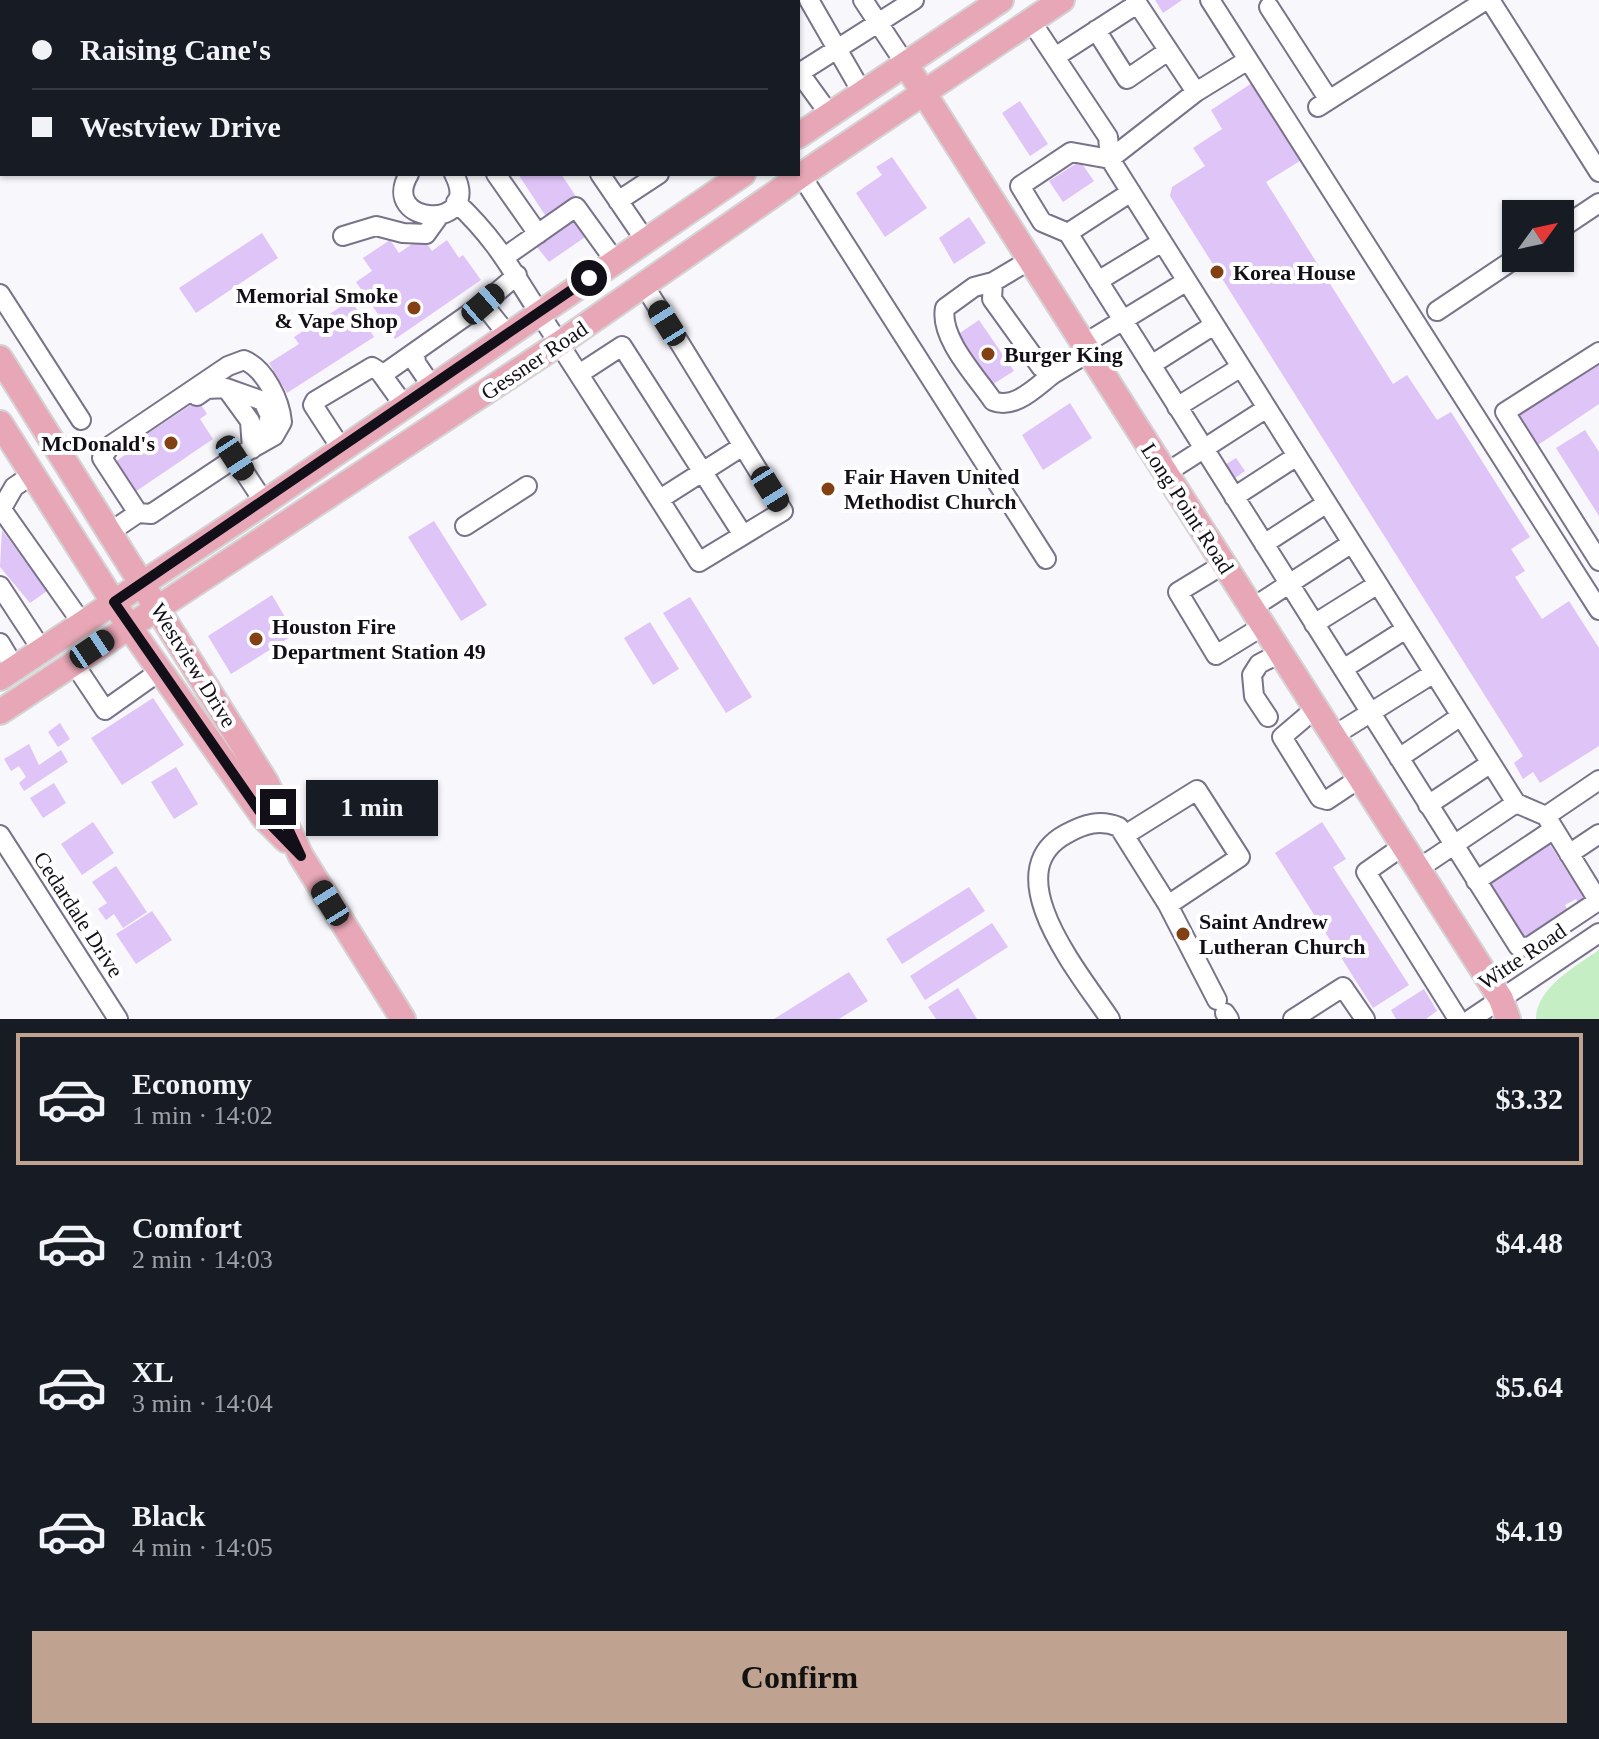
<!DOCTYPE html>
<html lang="en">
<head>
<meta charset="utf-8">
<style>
	body { margin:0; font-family:"Times New Roman",serif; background:#20242c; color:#f1f3f6; height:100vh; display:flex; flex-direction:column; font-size:30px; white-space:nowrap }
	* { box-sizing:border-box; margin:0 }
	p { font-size:26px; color:#9ea1a6 }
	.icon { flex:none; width:44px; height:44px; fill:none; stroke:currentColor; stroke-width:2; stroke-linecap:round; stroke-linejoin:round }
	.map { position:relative; height:1019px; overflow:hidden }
	.panel { display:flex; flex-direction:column; background:#171b24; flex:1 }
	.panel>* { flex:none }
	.hud { position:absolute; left:0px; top:0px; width:800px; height:176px; box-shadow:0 2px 6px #0004; display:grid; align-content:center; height:176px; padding:0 32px; background:#171b24 }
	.needle { width:52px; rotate:57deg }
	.tools { position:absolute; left:1502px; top:200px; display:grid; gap:16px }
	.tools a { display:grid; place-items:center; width:72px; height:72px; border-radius:0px; background:#171b24; box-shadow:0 2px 6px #0004; font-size:40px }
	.end { position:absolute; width:36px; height:36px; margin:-18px; border:10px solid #120f18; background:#fff; box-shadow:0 0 0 4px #fff }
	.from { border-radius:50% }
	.bubble { position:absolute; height:56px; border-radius:0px; background:#171b24; box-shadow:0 2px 6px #0004; font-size:26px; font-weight:600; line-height:56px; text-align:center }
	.car { position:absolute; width:24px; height:48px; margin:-24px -12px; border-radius:10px; box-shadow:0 0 6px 2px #0007; background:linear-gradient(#222 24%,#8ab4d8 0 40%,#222 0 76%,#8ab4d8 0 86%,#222 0) }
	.hud b { display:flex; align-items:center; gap:28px; height:76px; font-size:30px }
	.hud b+b { border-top:2px solid #363941 }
	.hud i { width:20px; height:20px; background:#f1f3f6 }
	ul { padding:14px 0 0; list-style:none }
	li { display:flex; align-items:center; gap:24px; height:132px; margin:0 16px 12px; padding:0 16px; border:4px solid transparent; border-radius:0px }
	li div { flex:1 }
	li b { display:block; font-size:30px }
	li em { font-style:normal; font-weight:600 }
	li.current { border-color:#c0a290 }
	li>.icon { width:72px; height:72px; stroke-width:1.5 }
	.button { display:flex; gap:16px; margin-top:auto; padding:16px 32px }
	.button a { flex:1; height:92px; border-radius:0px; background:#c0a290; color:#111; font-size:32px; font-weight:600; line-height:92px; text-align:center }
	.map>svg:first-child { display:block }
	.green { fill:#c5eec5 }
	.building { fill:#dfc4f8 }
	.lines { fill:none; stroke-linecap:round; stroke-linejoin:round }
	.minor-casing { stroke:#79738a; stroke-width:22 }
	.major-casing { stroke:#d4d4d5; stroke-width:28 }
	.minor { stroke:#fff; stroke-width:18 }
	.major { stroke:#e8a7b7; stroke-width:24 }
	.route { stroke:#120f18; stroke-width:10 }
	.poi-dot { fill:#834013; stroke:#fff; stroke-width:3 }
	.labels { text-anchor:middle; stroke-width:8; stroke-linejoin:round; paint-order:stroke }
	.poi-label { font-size:22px; font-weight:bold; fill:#120f18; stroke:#fff; text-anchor:start }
	.street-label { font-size:22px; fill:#120f18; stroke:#fff }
</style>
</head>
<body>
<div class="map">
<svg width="1599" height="1019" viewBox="0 0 1599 1019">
	<rect width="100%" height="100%" fill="#f8f7fc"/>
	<path class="green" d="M1599,950V1019H1536C1536,988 1576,966 1599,950Z"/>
	<path class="building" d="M1155,0H1182L1163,13Z
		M1252,83L1300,161L1266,182L1393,384L1407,375L1437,420L1451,412L1530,537L1511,549L1525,571L1515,577L1542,619L1569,601L1599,648V746L1540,783L1533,772L1523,779L1514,763L1523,756L1170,196L1172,187L1205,166L1193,148L1222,129L1211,110Z
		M1020,101L1048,144L1030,156L1002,113Z
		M892,157L927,208L885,237L856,193L882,175L876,167Z
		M1080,161L1094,181L1063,202L1049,181Z
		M518,174H561L577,198L547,218Z
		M577,214L591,233L549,262L533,242Z
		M969,217L986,243L954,264L939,238Z
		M262,233L278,258L196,313L179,288Z
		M422,237L432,251L447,240L459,258L463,255L481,280L395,339L356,282L372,271L363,258L390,240L399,253Z
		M351,300L374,337L287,393L269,363L299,344L294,337Z
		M979,320L1014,371L990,386L957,335Z
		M1599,356V404L1538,445L1516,411Z
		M198,400L207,414L200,419L213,439L135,492L115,462L132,450L129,446Z
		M1070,403L1092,438L1043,470L1022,435Z
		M1585,430L1599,452V516L1556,448Z
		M1236,458L1245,471L1231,481L1223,466Z
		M434,521L487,605L461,621L408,537Z
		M2,530L47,591L30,603L0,567Z
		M272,595L295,634L231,674L208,636Z
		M690,597L752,697L726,713L663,613Z
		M650,622L679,669L653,685L624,638Z
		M153,698L184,745L122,785L91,738Z
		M60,723L70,739L58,747L48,732Z
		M29,744L39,765L61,750L68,762L24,791L19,783L26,777L19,766L11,771L4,759Z
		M176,767L198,804L174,819L151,782Z
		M54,783L66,803L43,818L30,798Z
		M370,795L382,813L345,836L333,818Z
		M93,822L114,853L82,875L61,844Z
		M1322,822L1346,859L1333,867L1409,985L1373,1008L1275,853Z
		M1549,843L1576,885L1582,881L1591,897L1579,905L1576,899L1565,905L1569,912L1524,941L1487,883Z
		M116,866L147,912L123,928L114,914L106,920L98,909L107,903L92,882Z
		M969,887L985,911L902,964L886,939Z
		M152,911L172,940L136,964L116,934Z
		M992,923L1008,947L925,1000L910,976Z
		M849,972L868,1001L839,1019H774Z
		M958,988L977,1019H936L928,1007Z
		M1424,989L1437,1011L1426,1019H1396L1391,1010Z"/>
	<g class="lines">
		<defs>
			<path id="minor" d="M693,0L695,2
				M809,0L863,94
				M863,0L906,65
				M1135,0L1196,92
				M1210,0L1599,610
				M1490,0L1599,172
				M60,2L63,0
				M674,2L677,0
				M1269,7L1329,100
				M1031,21L1108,137L1110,159L1516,803L1546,816L1599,902
				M1096,30L1127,79L1168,51
				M0,41L2,39
				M1055,57L1137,4
				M1318,107L1486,0
				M830,115L801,75L804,70L914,0
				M409,174C378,226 484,232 454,174
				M496,174L538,234
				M600,174L645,240
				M801,175L1046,559
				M1131,192L1068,233L1042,222L1020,186L1071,152L1110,159L1196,92L1248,60
				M618,201L659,174
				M456,202C498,242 510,268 540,314C593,397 647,479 699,562L783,511L644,285
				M1560,229L1599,203
				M1068,233L1518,946L1529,947L1598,901
				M343,236L376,226L403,233L426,234L439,216
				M506,256L576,207L615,261
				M1030,260L993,282L992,299L1041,367L1053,374L1089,352
				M1098,281L1162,242
				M993,282L974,287L945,308C939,338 977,377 993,401C1015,410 1037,386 1053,374
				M0,294L81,420
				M483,304L507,334
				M1437,311L1516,258
				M1084,344L1187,281
				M415,352L416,363L431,385
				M1599,352L1505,412L1599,561
				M1151,365L1214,325
				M579,374L622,346L743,535
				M382,375L483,304L517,275
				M226,388L263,401L270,416L266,430
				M197,396L207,389L226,388L250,421L252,449
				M1177,407L1241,367
				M341,448L313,405L315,401L372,367L380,372L403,404
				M102,458L111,445L228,366L244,360C265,369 280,400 282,422L274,436L235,458
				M102,458L138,513
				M1166,473L1267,408
				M1234,497L1297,456
				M660,499L743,446
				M0,507L82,623
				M2,508L14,487L33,474
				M465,526L527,486
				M110,532L138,513L151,514L235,458L264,502
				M1264,544L1327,503
				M1224,564L1178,592L1216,655L1263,626
				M0,586L42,650
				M1252,608L1352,543
				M1314,624L1378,584
				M0,643L15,668
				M73,662L105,710L160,671
				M1343,669L1406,629
				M1316,708L1282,737L1320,798L1327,800L1360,778
				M1268,717L1254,696L1252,675L1259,664L1280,653
				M1333,736L1434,673
				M1399,758L1461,716
				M1428,805L1491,763
				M1546,816L1599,780
				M0,835L118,1019
				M1403,846L1366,872L1458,1019
				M1569,854L1599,834
				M1418,869L1516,803
				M1476,881L1554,829
				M1168,905L1217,1000
				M1225,1013L1229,1019
				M1110,1019C1081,975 994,873 1066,834C1084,824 1100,819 1119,827L1168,905L1240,857L1197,790L1125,835
				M1293,1019L1343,987L1365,1019
				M1471,1019L1599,933"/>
			<path id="major" d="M906,65L1501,999L1508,1019
				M798,136L1001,0
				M0,358L266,782L301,856L403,1019
				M0,423L128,625L264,818L286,840
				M0,678L252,511L743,174
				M0,712L560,343L822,161L1062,0"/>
		</defs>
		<use href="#minor" class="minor-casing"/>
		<use href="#major" class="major-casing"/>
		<use href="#minor" class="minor"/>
		<use href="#major" class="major"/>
	</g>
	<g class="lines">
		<path class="route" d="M278,807L301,856L264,818L114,602L589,278"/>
	</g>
	<g class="poi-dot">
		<circle cx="1217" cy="272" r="8"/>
		<circle cx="414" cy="308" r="8"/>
		<circle cx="988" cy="354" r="8"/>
		<circle cx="171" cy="443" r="8"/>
		<circle cx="828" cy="489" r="8"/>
		<circle cx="256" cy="639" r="8"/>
		<circle cx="1183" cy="934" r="8"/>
	</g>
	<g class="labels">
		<g class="poi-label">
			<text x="1233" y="280">Korea House</text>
			<text x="398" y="303" text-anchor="end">Memorial Smoke<tspan x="398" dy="25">&amp; Vape Shop</tspan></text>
			<text x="1004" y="362">Burger King</text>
			<text x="155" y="451" text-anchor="end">McDonald's</text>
			<text x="844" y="484">Fair Haven United<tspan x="844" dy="25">Methodist Church</tspan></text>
			<text x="272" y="634">Houston Fire<tspan x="272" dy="25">Department Station 49</tspan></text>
			<text x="1199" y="929">Saint Andrew<tspan x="1199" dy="25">Lutheran Church</tspan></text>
		</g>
		<g class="street-label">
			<text transform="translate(534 360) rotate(-34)" y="8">Gessner Road</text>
			<text transform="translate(1188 508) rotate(57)" y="8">Long Point Road</text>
			<text transform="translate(194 665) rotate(58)" y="8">Westview Drive</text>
			<text transform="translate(79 914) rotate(57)" y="8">Cedardale Drive</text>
			<text transform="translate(1522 956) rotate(-34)" y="8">Witte Road</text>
		</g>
	</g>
</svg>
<div class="tools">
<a><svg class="needle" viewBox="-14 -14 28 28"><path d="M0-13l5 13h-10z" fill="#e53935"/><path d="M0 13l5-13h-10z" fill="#9ea1a6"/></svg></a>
</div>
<i class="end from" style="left:589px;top:278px"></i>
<i class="end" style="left:278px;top:807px"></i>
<div class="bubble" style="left:306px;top:780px;width:132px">1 min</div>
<i class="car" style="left:483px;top:304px;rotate:49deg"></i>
<i class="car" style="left:667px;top:323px;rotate:328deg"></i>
<i class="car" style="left:235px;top:458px;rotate:147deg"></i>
<i class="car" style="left:770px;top:489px;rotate:148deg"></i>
<i class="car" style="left:92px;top:649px;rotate:56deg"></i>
<i class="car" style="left:330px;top:903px;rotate:328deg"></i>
<div class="hud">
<b><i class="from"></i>Raising Cane's</b>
<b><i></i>Westview Drive</b>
</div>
</div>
<section class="panel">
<ul>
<li class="current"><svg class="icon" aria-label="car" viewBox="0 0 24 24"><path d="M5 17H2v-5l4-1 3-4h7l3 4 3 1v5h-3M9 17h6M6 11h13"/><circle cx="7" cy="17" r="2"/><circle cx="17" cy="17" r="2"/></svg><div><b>Economy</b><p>1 min · 14:02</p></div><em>$3.32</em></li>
<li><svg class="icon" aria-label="car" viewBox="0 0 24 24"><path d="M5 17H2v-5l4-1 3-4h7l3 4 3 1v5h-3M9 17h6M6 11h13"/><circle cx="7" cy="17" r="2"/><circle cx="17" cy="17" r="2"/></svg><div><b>Comfort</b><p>2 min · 14:03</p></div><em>$4.48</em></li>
<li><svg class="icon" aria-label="car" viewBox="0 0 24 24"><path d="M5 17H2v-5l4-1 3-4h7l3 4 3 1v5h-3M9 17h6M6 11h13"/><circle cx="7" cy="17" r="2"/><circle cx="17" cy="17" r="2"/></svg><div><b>XL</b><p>3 min · 14:04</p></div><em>$5.64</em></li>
<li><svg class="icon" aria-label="car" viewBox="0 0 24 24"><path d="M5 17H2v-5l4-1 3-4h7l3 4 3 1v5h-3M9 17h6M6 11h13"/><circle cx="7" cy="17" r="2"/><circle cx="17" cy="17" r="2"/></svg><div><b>Black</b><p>4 min · 14:05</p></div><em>$4.19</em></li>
</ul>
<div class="button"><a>Confirm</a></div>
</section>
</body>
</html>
